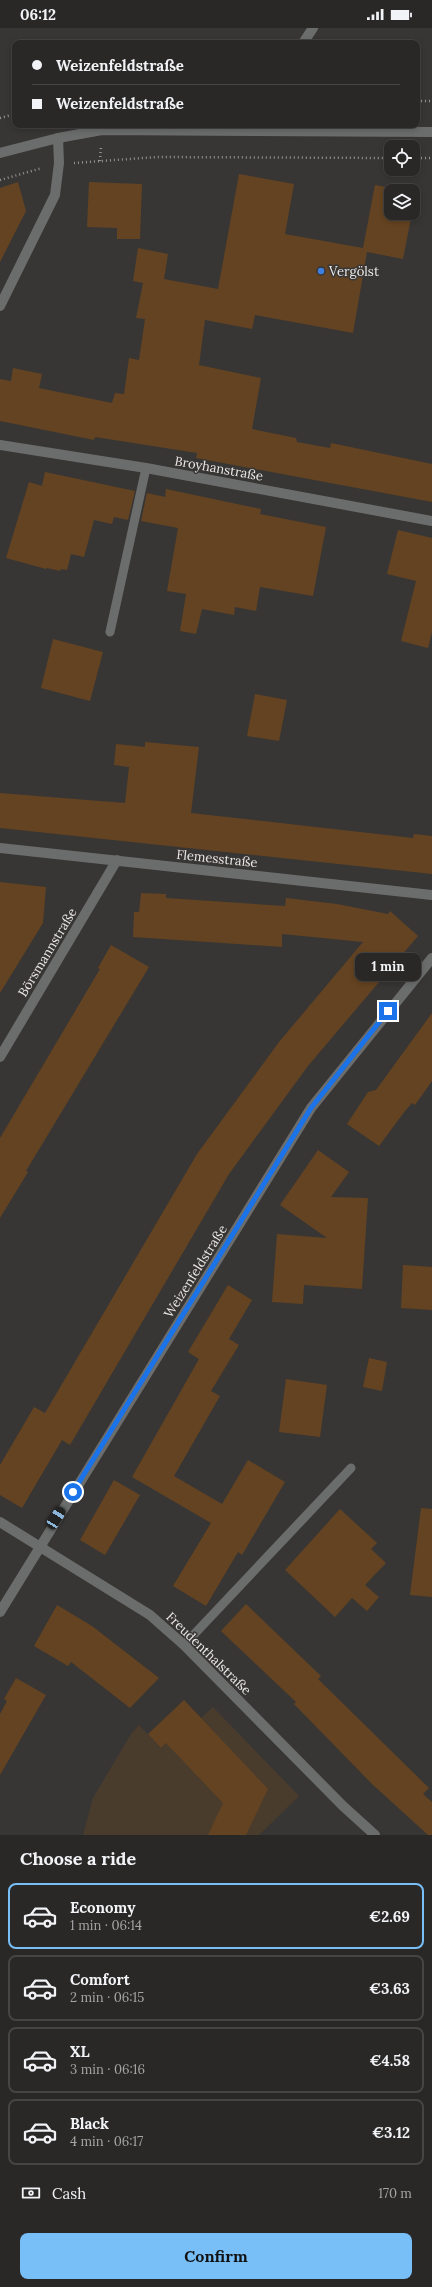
<!DOCTYPE html>
<html lang="en">
<head>
<meta charset="utf-8">
<style>
	body { margin:0; font-family:Lora,serif; background:#32302f; color:#f1f3f6; height:100vh; display:flex; flex-direction:column; font-size:15px; white-space:nowrap }
	* { box-sizing:border-box; margin:0 }
	p { font-size:13px; color:#a5a6a7 }
	.icon { flex:none; width:22px; height:22px; fill:none; stroke:currentColor; stroke-width:2; stroke-linecap:round; stroke-linejoin:round }
	.map { position:relative; height:1807px; overflow:hidden }
	.details { display:flex; flex-direction:column; background:#2a2827; flex:1 }
	.details>* { flex:none }
	.hud { position:absolute; left:12px; top:12px; width:408px; height:88px; border-radius:8px; box-shadow:0 2px 6px #0003,0 0 0 1px #464444; display:grid; align-content:center; height:88px; padding:0 20px; background:#2a2827 }
	.tools { position:absolute; left:384px; top:112px; display:grid; gap:8px }
	.tools a { display:grid; place-items:center; width:36px; height:36px; border-radius:8px; background:#2a2827; box-shadow:0 2px 6px #0003,0 0 0 1px #464444; font-size:20px }
	.end { position:absolute; width:18px; height:18px; margin:-9px; border:5px solid #1a73e8; background:#fff; box-shadow:0 0 0 2px #fff }
	.from { border-radius:50% }
	.bubble { position:absolute; height:28px; border-radius:8px; background:#2a2827; box-shadow:0 2px 6px #0003,0 0 0 1px #464444; font-size:13px; font-weight:700; line-height:28px; text-align:center }
	.car { position:absolute; width:12px; height:24px; margin:-12px -6px; border-radius:5px; box-shadow:0 0 3px 1px #0007; background:linear-gradient(#222 24%,#8ab4d8 0 40%,#222 0 76%,#8ab4d8 0 86%,#222 0) }
	.hud b { display:flex; align-items:center; gap:14px; height:38px; font-size:15px }
	.hud b+b { border-top:1px solid #464444 }
	.hud i { width:10px; height:10px; background:#f1f3f6 }
	ul { padding:0; list-style:none }
	li { display:flex; align-items:center; gap:12px; height:66px; margin:0 8px 6px; padding:0 12px; border:2px solid #464444; border-radius:8px }
	li div { flex:1 }
	li b { display:block; font-size:15px }
	li em { font-style:normal; font-weight:700 }
	li.on { border-color:#78bff8 }
	li>.icon { width:36px; height:36px; stroke-width:1.5 }
	h2 { padding:0 20px; font-size:18px; line-height:48px }
	.pay { display:flex; align-items:center; gap:10px; height:44px; padding:0 20px; font-size:15px }
	.pay p { margin-inline-start:auto }
	.primary-button { display:flex; gap:8px; margin-top:auto; padding:8px 20px }
	.primary-button a { flex:1; height:46px; border-radius:8px; background:#78bff8; color:#111; font-size:16px; font-weight:700; line-height:46px; text-align:center }
	.status { display:flex; justify-content:space-between; align-items:center; height:28px; padding:0 20px; background:#2a2827; direction:ltr }
	.status svg { height:11px; fill:currentColor }
	.map>svg:first-child { display:block }
	.education { fill:#493c2d }
	.building { fill:#634321 }
	.lines { fill:none; stroke-linecap:round; stroke-linejoin:round }
	.path { stroke:#979593; stroke-width:2.5; stroke-dasharray:1 3; stroke-linecap:butt }
	.service { stroke:#6b6d6d; stroke-width:9 }
	.minor { stroke:#6b6d6d; stroke-width:10 }
	.tertiary { stroke:#6b6d6d; stroke-width:10 }
	.route { stroke:#1a73e8; stroke-width:5 }
	.shop-dot { fill:#3f7fe0; stroke:#383634; stroke-width:1.5 }
	.labels { text-anchor:middle; stroke-width:3; stroke-linejoin:round; paint-order:stroke }
	.poi-label { font-size:13px; fill:#ebe9e8; stroke:#383634; text-anchor:start }
	.street-label { font-size:13px; fill:#ebe9e8; stroke:#383634 }
</style>
</head>
<body>
<div class="status"><b>06:12</b><svg viewBox="0 0 49 12"><path d="M0 12V9h3v3zM5 12V6h3v6zM10 12V3h3v9zM15 12V0h3v12zM26 1h20v11H26zM47 4h2v5h-2z"/></svg></div>
<div class="map">
<svg width="432" height="1807" viewBox="0 0 432 1807">
	<rect width="100%" height="100%" fill="#383634"/>
	<path class="education" d="M213,1679L299,1768L259,1807H83L93,1770L131,1706L139,1697L161,1720L197,1685L201,1690Z"/>
	<path class="building" d="M239,146L294,156L285,206L363,220L375,157L407,163H391V185H412L403,231L367,224L353,305L255,287L252,301L205,292L199,337L261,350L252,401L296,410L297,414L330,420L331,415L432,436V474L196,430L197,425L95,409L94,412L0,393V351L11,353L13,340L42,346L39,360L112,375L115,365L124,366L129,330L139,332L145,291L136,290L143,255L133,253L138,220L168,226L164,251L218,261Z
		M18,154L26,183L0,234V160Z
		M89,154L142,156L140,211H117V200L87,199Z
		M45,444L135,463L128,492L114,489L112,496L94,492L84,529L71,526L67,542L61,541L60,543L47,540L46,541L6,530L29,454L42,458Z
		M166,461L261,481L260,486L326,499L313,568L260,559L256,583L235,579L234,587L202,581L196,606L180,603L186,566L167,563L178,500L141,493L147,465L165,469Z
		M398,502L432,510V604L428,620L401,613L416,553L387,546Z
		M53,611L103,624L90,673L41,660Z
		M255,666L287,672L279,713L247,708Z
		M145,714L199,719L191,785L413,810L414,806L432,808V846L0,800V765L125,775L129,739L114,737L116,716L145,719Z
		M0,854L46,859L43,895L0,965Z
		M141,865L166,866V870L285,878L286,870L337,876L388,886L390,883L418,908L308,1038L229,1146L70,1417L62,1412L22,1480L0,1467V1437L34,1379L45,1385L197,1126L279,1014L363,914L282,906V919L133,909L134,884H139Z
		M111,917L149,939L26,1143L28,1144L0,1190V1110L100,941L98,940Z
		M432,985V1053L415,1077L412,1075L405,1083L379,1118L347,1096L368,1064L376,1062Z
		M318,1122L349,1144L331,1169L368,1170L362,1261L304,1257L303,1276L272,1274L277,1206L327,1210L280,1177Z
		M403,1237L432,1239V1282L401,1280Z
		M228,1257L252,1272L229,1311L239,1317L211,1363L220,1368L174,1448L222,1476L248,1432L285,1454L242,1527L238,1524L206,1578L173,1558L211,1495L132,1449L199,1331L188,1324Z
		M369,1330L387,1334L382,1363L363,1359Z
		M286,1351L327,1357L320,1409L279,1404Z
		M114,1452L140,1467L105,1527L80,1512Z
		M421,1480L432,1481V1569L410,1567Z
		M340,1481L377,1515L371,1521L386,1535L365,1557L379,1569L367,1583L352,1570L335,1589L285,1542Z
		M246,1576L321,1648L318,1651L429,1760L423,1766L432,1774V1807H428L372,1756L294,1676L296,1674L221,1603Z
		M57,1577L92,1598L159,1650L130,1680L71,1634L68,1638L34,1618Z
		M16,1650L46,1667L0,1747V1686L7,1673L4,1671Z
		M184,1672L268,1761L246,1807H208L223,1775L166,1715L161,1720L148,1706Z"/>
	<g class="lines">
		<path class="path" d="M417,73H432
			M0,90L15,86
			M413,130H432
			M100,133L101,118
			M74,135L157,129L391,130
			M0,152L42,140"/>
		<path class="service" d="M110,604L146,440
			M184,1617L351,1440"/>
		<path class="minor" d="M303,15L313,0
			M0,278L55,167L59,135L58,110
			M0,417L146,440L432,493
			M0,820L432,867
			M0,1029L117,832
			M0,1494L150,1587L184,1617L343,1778L375,1807
			M0,1584L311,1080L432,930"/>
		<path class="tertiary" d="M0,125L58,110L102,102L432,104"/>
	</g>
	<g class="lines">
		<path class="route" d="M73,1464L311,1080L388,983"/>
	</g>
	<circle class="shop-dot" cx="321" cy="243" r="4"/>
	<g class="labels">
		<g class="poi-label">
			<text x="329" y="248">Vergölst</text>
		</g>
		<g class="street-label">
			<text transform="translate(219 440) rotate(10)" y="5">Broyhanstraße</text>
			<text transform="translate(217 830) rotate(6)" y="5">Flemesstraße</text>
			<text transform="translate(47 924) rotate(-59)" y="5">Börsmannstraße</text>
			<text transform="translate(195 1243) rotate(-58)" y="5">Weizenfeldstraße</text>
			<text transform="translate(209 1625) rotate(44)" y="5">Freudenthalstraße</text>
		</g>
	</g>
</svg>
<div class="tools">
<a><svg class="icon" aria-label="locate" viewBox="0 0 24 24"><circle cx="12" cy="12" r="6"/><path d="M12 2v4M12 18v4M2 12h4M18 12h4"/></svg></a>
<a><svg class="icon" aria-label="layers" viewBox="0 0 24 24"><path d="M12 4l9 5-9 5-9-5zM3 14l9 5 9-5"/></svg></a>
</div>
<i class="end from" style="left:73px;top:1464px"></i>
<i class="end" style="left:388px;top:983px"></i>
<div class="bubble" style="left:355px;top:925px;width:66px">1 min</div>
<i class="car" style="left:56px;top:1490px;rotate:32deg"></i>
<div class="hud">
<b><i class="from"></i>Weizenfeldstraße</b>
<b><i></i>Weizenfeldstraße</b>
</div>
</div>
<section class="details">
<h2>Choose a ride</h2>
<ul>
<li class="on"><svg class="icon" aria-label="car" viewBox="0 0 24 24"><path d="M5 17H2v-5l4-1 3-4h7l3 4 3 1v5h-3M9 17h6M6 11h13"/><circle cx="7" cy="17" r="2"/><circle cx="17" cy="17" r="2"/></svg><div><b>Economy</b><p>1 min · 06:14</p></div><em>€2.69</em></li>
<li><svg class="icon" aria-label="car" viewBox="0 0 24 24"><path d="M5 17H2v-5l4-1 3-4h7l3 4 3 1v5h-3M9 17h6M6 11h13"/><circle cx="7" cy="17" r="2"/><circle cx="17" cy="17" r="2"/></svg><div><b>Comfort</b><p>2 min · 06:15</p></div><em>€3.63</em></li>
<li><svg class="icon" aria-label="car" viewBox="0 0 24 24"><path d="M5 17H2v-5l4-1 3-4h7l3 4 3 1v5h-3M9 17h6M6 11h13"/><circle cx="7" cy="17" r="2"/><circle cx="17" cy="17" r="2"/></svg><div><b>XL</b><p>3 min · 06:16</p></div><em>€4.58</em></li>
<li><svg class="icon" aria-label="car" viewBox="0 0 24 24"><path d="M5 17H2v-5l4-1 3-4h7l3 4 3 1v5h-3M9 17h6M6 11h13"/><circle cx="7" cy="17" r="2"/><circle cx="17" cy="17" r="2"/></svg><div><b>Black</b><p>4 min · 06:17</p></div><em>€3.12</em></li>
</ul>
<div class="pay"><svg class="icon" aria-label="cash" viewBox="0 0 24 24"><path d="M3 7h18v10H3z"/><circle cx="12" cy="12" r="2"/></svg>Cash<p>170 m</p></div>
<div class="primary-button"><a>Confirm</a></div>
</section>
</body>
</html>
